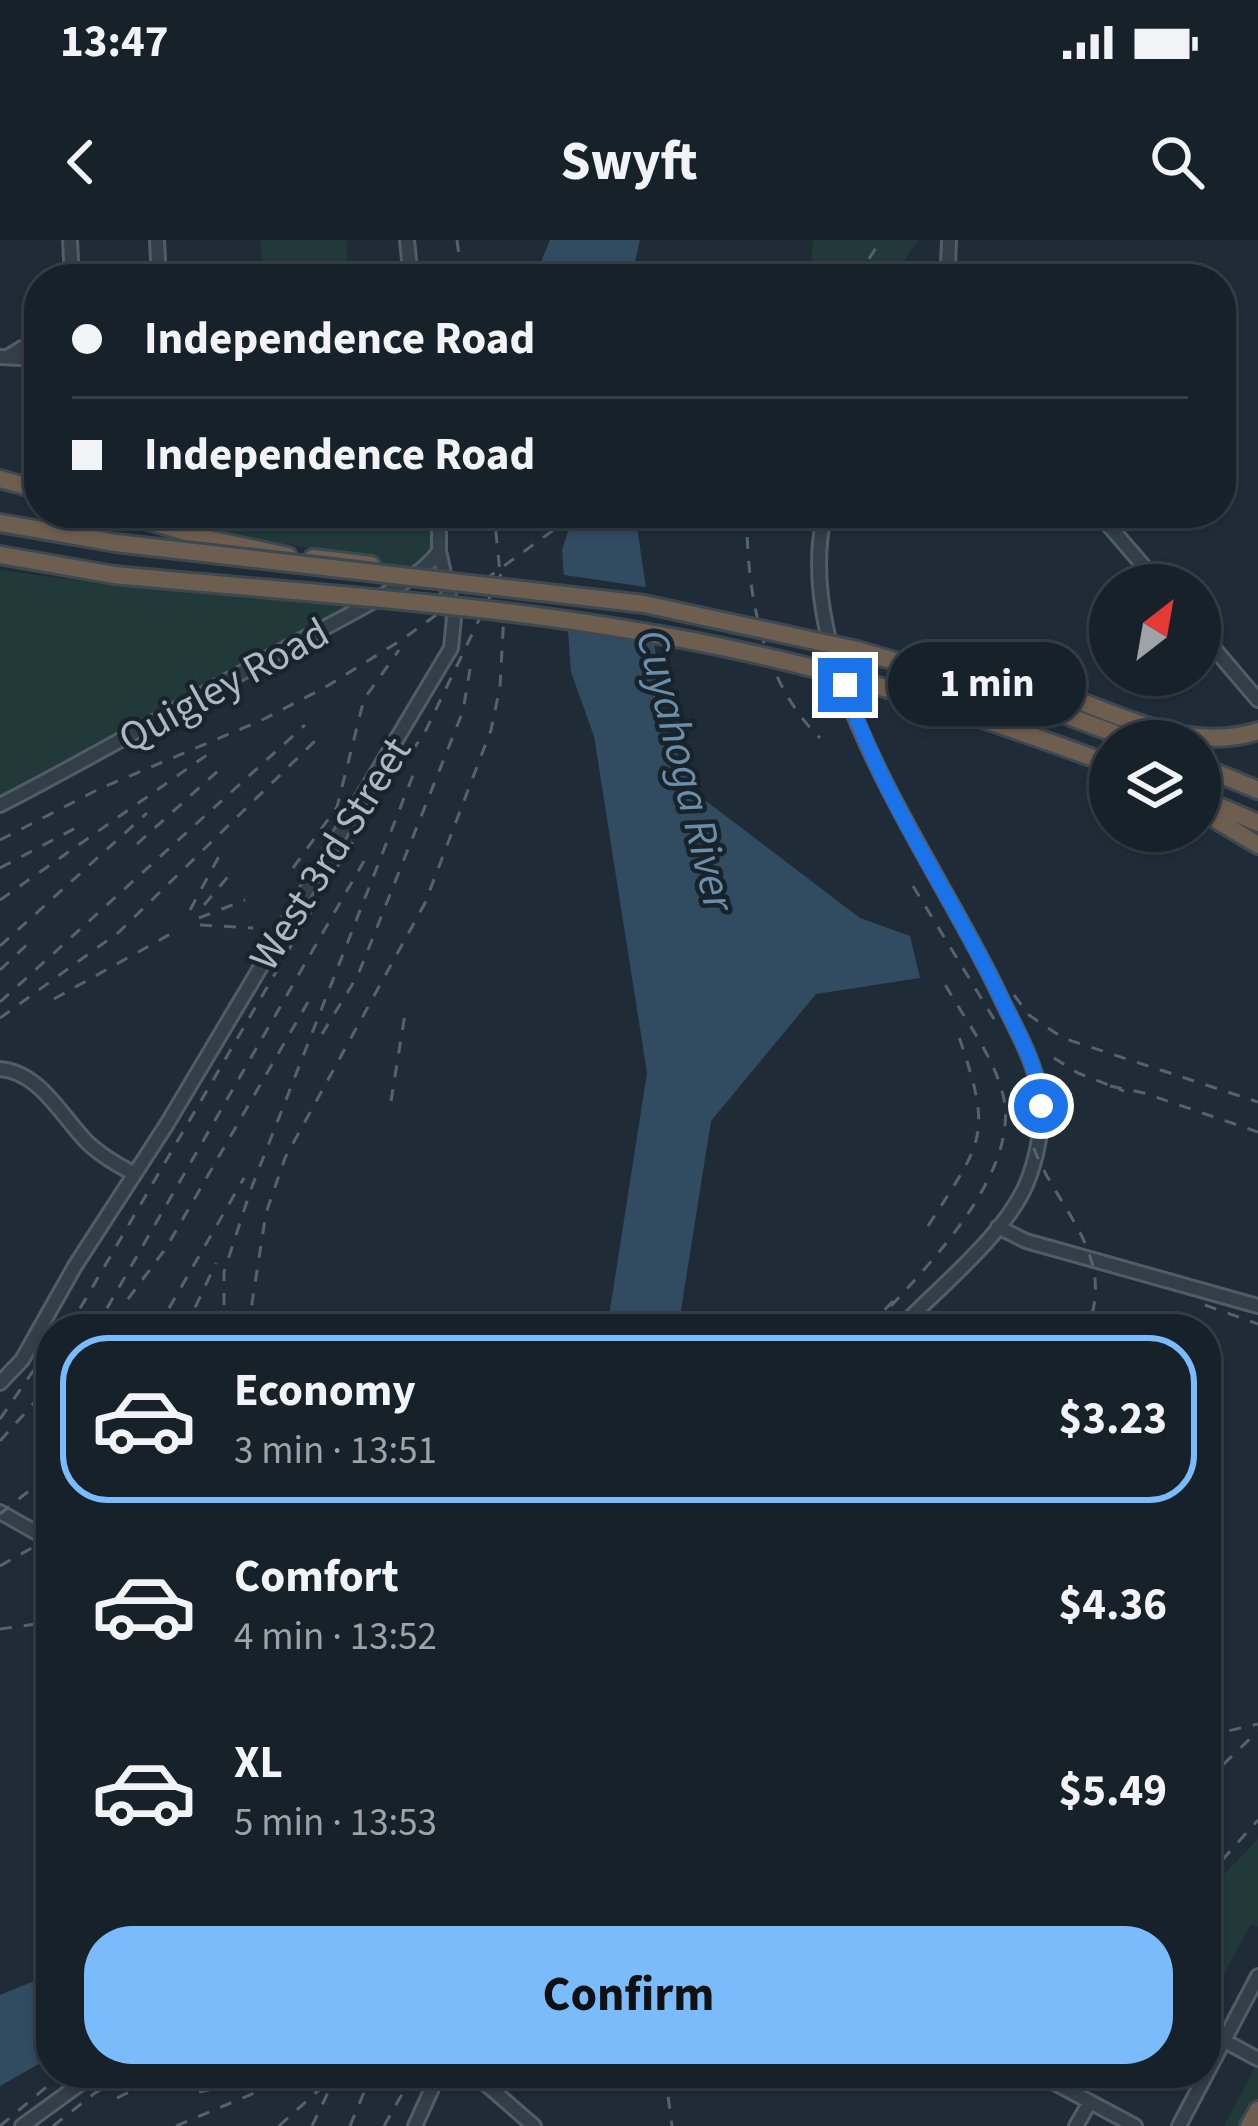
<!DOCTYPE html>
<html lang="en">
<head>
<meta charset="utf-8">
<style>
	body { margin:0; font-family:"Source Sans 3",sans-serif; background:#242e36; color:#f1f3f6; height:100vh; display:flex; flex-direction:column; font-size:45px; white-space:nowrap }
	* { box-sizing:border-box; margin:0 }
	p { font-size:39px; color:#9ea3a8 }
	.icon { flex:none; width:66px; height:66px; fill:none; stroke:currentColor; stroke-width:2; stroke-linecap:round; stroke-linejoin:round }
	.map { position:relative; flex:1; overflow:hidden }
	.panel { position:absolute; left:36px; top:1074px; width:1185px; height:774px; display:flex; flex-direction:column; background:#17212a; border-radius:48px; box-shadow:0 3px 9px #0004,0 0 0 3px #363e47 }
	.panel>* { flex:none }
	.guide { position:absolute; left:24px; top:24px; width:1212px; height:264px; border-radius:48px; box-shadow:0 3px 9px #0004,0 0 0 3px #363e47; display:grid; align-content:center; height:264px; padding:0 48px; background:#17212a }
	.needle { width:78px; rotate:31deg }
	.buttons { position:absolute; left:1089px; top:324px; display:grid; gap:24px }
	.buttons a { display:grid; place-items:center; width:132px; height:132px; border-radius:50%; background:#17212a; box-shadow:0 3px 9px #0004,0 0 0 3px #363e47; font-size:60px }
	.end { position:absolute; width:54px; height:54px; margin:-27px; border:15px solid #1a73e8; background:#fff; box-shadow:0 0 0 6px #fff }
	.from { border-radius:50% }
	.bubble { position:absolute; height:84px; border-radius:42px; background:#17212a; box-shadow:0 3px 9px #0004,0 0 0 3px #363e47; font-size:39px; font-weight:700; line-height:84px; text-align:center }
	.guide b { display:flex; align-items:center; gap:42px; height:114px; font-size:45px }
	.guide b+b { border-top:3px solid #363e47 }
	.guide i { width:30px; height:30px; background:#f1f3f6 }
	ul { padding:21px 0 0; list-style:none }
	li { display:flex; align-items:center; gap:36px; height:168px; margin:0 24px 18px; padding:0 24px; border:6px solid transparent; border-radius:48px }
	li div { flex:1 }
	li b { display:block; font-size:45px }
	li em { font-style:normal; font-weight:700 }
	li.on { border-color:#7abbfc }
	li>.icon { width:108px; height:108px; stroke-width:1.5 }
	.primary-button { display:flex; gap:24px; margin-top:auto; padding:24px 48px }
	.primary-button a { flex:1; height:138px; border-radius:48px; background:#7abbfc; color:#111; font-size:48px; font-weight:700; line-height:138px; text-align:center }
	.status { display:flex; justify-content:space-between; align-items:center; height:84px; padding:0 60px; background:#17212a; direction:ltr }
	.status svg { height:33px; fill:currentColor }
	header { display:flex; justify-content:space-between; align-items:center; height:156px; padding:0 48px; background:#17212a; font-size:54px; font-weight:700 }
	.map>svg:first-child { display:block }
	.green { fill:#213939 }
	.water { fill:#314b60 }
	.pier { fill:#1f2c38 }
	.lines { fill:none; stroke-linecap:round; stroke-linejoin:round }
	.minor-casing { stroke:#505c66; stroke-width:18 }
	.highway-casing { stroke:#3d4952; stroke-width:22 }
	.minor { stroke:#323e48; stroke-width:12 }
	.highway { stroke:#6e5e4f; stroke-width:16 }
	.rail { stroke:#54626f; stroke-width:3; stroke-dasharray:12 12; stroke-linecap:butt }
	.highway-bridge-casing { stroke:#3d4952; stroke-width:22; stroke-linecap:butt }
	.highway-bridge { stroke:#6e5e4f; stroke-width:16 }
	.route { stroke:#1a73e8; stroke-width:15 }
	.labels { text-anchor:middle; stroke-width:9; stroke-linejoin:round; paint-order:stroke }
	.street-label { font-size:42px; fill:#acb9c5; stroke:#18232c }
	.water-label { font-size:45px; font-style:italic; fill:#6b8eaa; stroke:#18232c }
</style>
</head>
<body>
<div class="status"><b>13:47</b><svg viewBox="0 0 49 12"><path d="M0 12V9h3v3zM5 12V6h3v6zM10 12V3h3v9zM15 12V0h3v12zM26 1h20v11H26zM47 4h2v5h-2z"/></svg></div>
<header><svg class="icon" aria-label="back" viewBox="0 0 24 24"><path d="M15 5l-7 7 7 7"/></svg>Swyft<svg class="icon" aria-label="search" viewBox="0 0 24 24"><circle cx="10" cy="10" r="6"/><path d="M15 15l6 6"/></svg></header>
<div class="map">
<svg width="1258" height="1886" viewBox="0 0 1258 1886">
	<rect width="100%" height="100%" fill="#1f2c38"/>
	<path class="green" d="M260,0H346L348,26L409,20L411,39H211L223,28L262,25Z
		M813,0H919L890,39L867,31L861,39H810Z
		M123,273H439L432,322L406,332L341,314Z
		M0,330L113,345L365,363L0,565Z
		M1258,1599V1687L1251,1684L1218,1745L1206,1739V1653Z
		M1258,1822V1870L1249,1886H1224Z"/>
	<path class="water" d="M550,0H640L631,39H534Z
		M554,273H635L668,498L702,558L860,678L910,696L920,738L816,754L711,881L678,1089H607L647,833L594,496L571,432L562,310L569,289Z
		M51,1734V1817L0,1846V1755Z"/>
	<path class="pier" d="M558,334L652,348L660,401L562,386Z"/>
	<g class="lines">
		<defs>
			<path id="minor" d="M70,0L72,39
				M157,0L159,39
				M407,0L411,39
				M949,0L948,26L953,39
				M9,116L22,108L39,106
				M0,117L39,119
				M825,273C787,425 937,621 999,754C1014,786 1035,820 1040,856C1044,884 1037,919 1026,945C1003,997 938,1048 899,1089
				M1098,273L1160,345
				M1200,392L1258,460
				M0,565C99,514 194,458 292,405C326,386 420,342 439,311
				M0,829C39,832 61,875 86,901C100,915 116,924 133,933
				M998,987L1026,1001L1258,1066
				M0,1143L22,1120L75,1026L167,884L451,408L454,378L439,311V273
				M0,1272L51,1301
				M1206,1791L1258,1819
				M473,1833L534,1886
				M1036,1833L1135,1886
				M22,1886L95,1833
				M415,1886L439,1833
				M1076,1886L1090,1862
				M1179,1886L1258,1736"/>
			<path id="highway" d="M0,239L39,250
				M122,273L213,300L288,316
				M0,283L116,303
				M0,315L114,335
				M313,318L371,325
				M857,410L1024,459L1134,501
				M931,430C970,432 1005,437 1042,448C1111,469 1184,515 1258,491
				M1200,526L1258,550
				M1200,558L1258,583
				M1200,570L1258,605
				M1249,1886L1258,1870"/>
		</defs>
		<use href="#minor" class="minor-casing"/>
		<use href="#highway" class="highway-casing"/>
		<use href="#minor" class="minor"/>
		<use href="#highway" class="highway"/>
		<path class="rail" d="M457,0L462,39
			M856,39L881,0
			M747,273C746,351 762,442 820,498
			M0,600L99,549L262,480L324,448L403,399L577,273
			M137,604L220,529
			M0,628L85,583
			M293,628L337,567L364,459L399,410
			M913,646L997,784
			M0,660L214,510
			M204,665L232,632
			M190,670L224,607
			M199,678L245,660
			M200,685L253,688
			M0,706L147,573
			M0,730L35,697
			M1014,755L1029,775L1063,798L1258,862
			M54,759L174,692
			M0,762L305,485
			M0,778L119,692L317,499
			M322,794L358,735L463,471L470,429
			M1054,818L1078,833L1124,851
			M1110,846L1144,853L1258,892
			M391,861L405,774
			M1025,861C1027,880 1029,899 1037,916C1063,975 1116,1018 1087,1089
			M928,986C984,899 993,896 958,794
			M128,1059L166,1008L308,762
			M1205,1065L1258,1084
			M891,1066C937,1016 1024,925 1002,851C990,809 961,775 941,737
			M868,1087L901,1053
			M68,1089L343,617L426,490L501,334
			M95,1089L364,621
			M157,1089L244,938
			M185,1089L216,1023
			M224,1089V1032L251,949L417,525
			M248,1089L266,973L285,918L425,663L491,490L500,447L504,373L494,273
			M0,1179L51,1105
			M0,1201L51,1144
			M0,1274L30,1250L51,1225
			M0,1326L51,1297
			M0,1389L51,1382
			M1206,1496L1258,1484
			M1206,1541L1258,1491
			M1206,1638L1258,1580
			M665,1833L672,1886
			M199,1852L246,1842
			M117,1858L168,1833
			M0,1886L63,1833
			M53,1886L95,1853L129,1833
			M176,1886L264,1849L292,1833
			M279,1886L338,1833
			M312,1886L333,1842
			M350,1886L372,1833
			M384,1886L414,1833"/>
		<defs>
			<path id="highway-bridge" d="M116,303L644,364L857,410
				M114,335C325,355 539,366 745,412C870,439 990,480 1110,524"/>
		</defs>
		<use href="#highway-bridge" class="highway-bridge-casing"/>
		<use href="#highway-bridge" class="highway-bridge"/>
	</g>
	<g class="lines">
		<path class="route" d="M845,445C881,558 952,655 1003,762C1019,795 1039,829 1041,866"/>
	</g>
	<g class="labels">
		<g class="street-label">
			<text transform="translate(223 444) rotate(-29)" y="15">Quigley Road</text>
			<text transform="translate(329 613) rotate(-58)" y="15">West 3rd Street</text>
		</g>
		<g class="water-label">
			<text transform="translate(687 530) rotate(76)" y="16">Cuyahoga River</text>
		</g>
	</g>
</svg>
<div class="buttons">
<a><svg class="needle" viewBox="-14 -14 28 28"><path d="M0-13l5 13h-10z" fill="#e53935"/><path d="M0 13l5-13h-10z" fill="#9ea3a8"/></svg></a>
<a><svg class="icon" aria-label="layers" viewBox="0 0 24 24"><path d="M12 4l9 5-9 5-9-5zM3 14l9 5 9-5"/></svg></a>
</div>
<i class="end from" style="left:1041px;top:866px"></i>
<i class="end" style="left:845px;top:445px"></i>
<div class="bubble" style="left:888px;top:402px;width:198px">1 min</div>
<div class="guide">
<b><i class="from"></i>Independence Road</b>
<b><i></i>Independence Road</b>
</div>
<section class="panel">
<ul>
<li class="on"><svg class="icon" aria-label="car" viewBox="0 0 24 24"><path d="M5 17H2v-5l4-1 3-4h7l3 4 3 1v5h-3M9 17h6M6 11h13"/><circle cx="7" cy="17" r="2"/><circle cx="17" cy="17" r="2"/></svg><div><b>Economy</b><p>3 min · 13:51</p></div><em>$3.23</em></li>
<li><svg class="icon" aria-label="car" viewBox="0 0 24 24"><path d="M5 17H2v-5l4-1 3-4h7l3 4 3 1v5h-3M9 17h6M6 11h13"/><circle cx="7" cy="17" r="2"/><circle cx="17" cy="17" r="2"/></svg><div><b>Comfort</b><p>4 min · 13:52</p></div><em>$4.36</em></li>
<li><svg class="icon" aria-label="car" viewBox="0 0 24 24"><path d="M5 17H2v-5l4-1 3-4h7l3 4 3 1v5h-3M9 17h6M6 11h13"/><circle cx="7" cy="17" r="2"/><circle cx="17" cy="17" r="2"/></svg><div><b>XL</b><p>5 min · 13:53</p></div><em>$5.49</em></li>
</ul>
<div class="primary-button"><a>Confirm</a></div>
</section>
</div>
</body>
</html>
